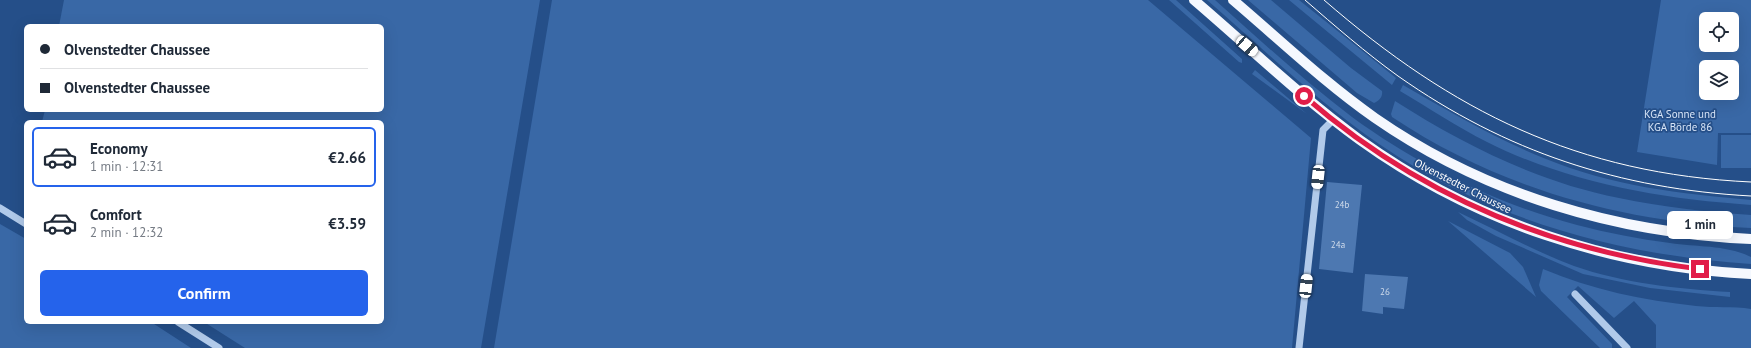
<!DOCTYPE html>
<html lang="en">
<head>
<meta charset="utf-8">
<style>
	body { margin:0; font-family:"PT Sans",sans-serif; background:#f2f2f3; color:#1f2937; height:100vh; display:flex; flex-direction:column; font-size:15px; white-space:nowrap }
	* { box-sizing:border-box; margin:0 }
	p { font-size:13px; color:#747a83 }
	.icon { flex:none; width:22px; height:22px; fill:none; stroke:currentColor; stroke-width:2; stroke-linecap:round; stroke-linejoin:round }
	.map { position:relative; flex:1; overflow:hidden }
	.side { position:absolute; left:24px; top:120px; width:360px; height:204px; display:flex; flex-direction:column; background:#fff; border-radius:6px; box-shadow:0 4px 16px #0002 }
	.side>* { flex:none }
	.top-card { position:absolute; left:24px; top:24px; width:360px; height:88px; border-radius:6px; box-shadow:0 4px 16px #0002; display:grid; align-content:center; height:88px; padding:0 16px; background:#fff }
	.controls { position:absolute; left:1699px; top:12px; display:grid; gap:8px }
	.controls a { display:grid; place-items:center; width:40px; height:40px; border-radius:6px; background:#fff; box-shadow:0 4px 16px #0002; font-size:20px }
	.end { position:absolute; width:18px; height:18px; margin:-9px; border:5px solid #e11d48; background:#fff; box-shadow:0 0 0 2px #fff }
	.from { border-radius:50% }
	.bubble { position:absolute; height:28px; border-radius:6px; background:#fff; box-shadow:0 4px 16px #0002; font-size:13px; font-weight:600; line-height:28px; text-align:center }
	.car { position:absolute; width:12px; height:24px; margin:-12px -6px; border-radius:5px; box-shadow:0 0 3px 1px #0007; background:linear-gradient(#fff 24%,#345 0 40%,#fff 0 76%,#345 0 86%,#fff 0) }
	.top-card b { display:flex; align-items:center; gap:14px; height:38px; font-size:15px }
	.top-card b+b { border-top:1px solid #e0e1e3 }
	.top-card i { width:10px; height:10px; background:#1f2937 }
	ul { padding:7px 0 0; list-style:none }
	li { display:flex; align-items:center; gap:12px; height:60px; margin:0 8px 6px; padding:0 8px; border:2px solid transparent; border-radius:6px }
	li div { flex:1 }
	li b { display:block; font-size:15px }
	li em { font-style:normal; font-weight:600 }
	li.on { border-color:#2563eb }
	li>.icon { width:36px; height:36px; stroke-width:1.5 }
	.button { display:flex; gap:8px; margin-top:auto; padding:8px 16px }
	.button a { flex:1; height:46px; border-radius:6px; background:#2563eb; color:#fff; font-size:16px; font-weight:600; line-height:46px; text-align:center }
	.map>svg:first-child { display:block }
	.green { fill:#3968a6; fill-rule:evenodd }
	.building { fill:#4d78b1 }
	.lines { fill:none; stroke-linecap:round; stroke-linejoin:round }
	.minor { stroke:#b1caea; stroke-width:7 }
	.major { stroke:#f5f8fe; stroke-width:10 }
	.tram { stroke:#fff; stroke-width:1 }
	.route { stroke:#e11d48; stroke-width:5 }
	.labels { text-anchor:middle; stroke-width:3.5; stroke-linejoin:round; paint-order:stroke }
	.number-label { font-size:9px; fill:#d2ddec }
	.park-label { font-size:11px; fill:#d6e4f7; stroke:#254f89 }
	.street-label { font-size:11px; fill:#fff; stroke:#254f89 }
</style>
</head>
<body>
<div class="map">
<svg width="1751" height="348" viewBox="0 0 1751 348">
	<rect width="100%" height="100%" fill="#254f89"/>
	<path class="green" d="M64,0H540L481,348H245L204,322H382V122H42L45,110H382V26H59Z
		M552,0H1148L1311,138L1292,348H494Z
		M1169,0H1176L1242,59V63L1239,62Z
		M1207,0H1215C1260,40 1304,81 1352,117C1419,166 1497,204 1577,225C1608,233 1639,239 1670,243C1696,247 1727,245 1751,257V264C1619,255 1489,220 1379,144C1318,102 1263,49 1207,0Z
		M1248,0H1271L1351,68L1382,91C1383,97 1379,101 1374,103L1357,93Z
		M1289,0H1299L1396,78L1392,85Z
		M1661,0H1751V133H1718L1717,165L1637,152ZM1706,19H1732V45H1706ZM1706,67H1732V93H1706Z
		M1255,70L1307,114L1252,74Z
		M1403,85C1450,112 1496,139 1546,159C1612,186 1681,194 1751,200V205C1660,199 1569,183 1487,142C1457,127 1429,108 1400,91Z
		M1395,101C1464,145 1538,182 1619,198C1662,207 1707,212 1751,215V228C1623,222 1500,189 1392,117L1391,114Z
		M1721,135H1751V168H1721Z
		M1458,212C1497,230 1534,251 1574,266C1623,283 1678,289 1730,292V297L1650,288L1583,274L1496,236L1467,220Z
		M1448,221L1510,253L1523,267L1536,297Z
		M0,224L26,239V322H151L191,348H0Z
		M1543,269C1592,290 1643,300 1696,306C1714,308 1733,306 1751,309V348H1656V325L1634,301L1614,318L1578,286L1567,297L1612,344V348H1600L1541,291L1539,285Z"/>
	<path class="building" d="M1327,182L1362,185L1353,273L1319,269Z
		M1365,274L1408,277L1404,309L1383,307V314L1362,311Z"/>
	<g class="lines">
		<path class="minor" d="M0,208L26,224
			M1575,294L1627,348
			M178,322L219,348
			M1299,348L1323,130L1333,120"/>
		<path class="major" d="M1194,0C1249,47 1302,98 1360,140C1474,222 1611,267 1751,274
			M1233,0C1280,40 1325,83 1375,118C1486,195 1617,233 1751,239"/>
		<path class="tram" d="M1305,0C1335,26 1366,53 1398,76C1506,152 1620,189 1751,196
			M1324,0C1453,112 1578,174 1751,182"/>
	</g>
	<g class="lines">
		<path class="route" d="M1304,96C1418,195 1551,251 1700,269"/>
	</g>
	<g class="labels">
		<g class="number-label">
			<text x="1342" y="208">24b</text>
			<text x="1338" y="248">24a</text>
			<text x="1385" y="295">26</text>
		</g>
		<g class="park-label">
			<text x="1680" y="118">KGA Sonne und<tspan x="1680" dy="13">KGA Börde 86</tspan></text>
		</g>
		<g class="street-label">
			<text transform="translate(1463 186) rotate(27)" y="4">Olvenstedter Chaussee</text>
		</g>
	</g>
</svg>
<div class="controls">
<a><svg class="icon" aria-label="locate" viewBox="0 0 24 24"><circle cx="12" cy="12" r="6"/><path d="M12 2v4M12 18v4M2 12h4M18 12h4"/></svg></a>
<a><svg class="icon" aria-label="layers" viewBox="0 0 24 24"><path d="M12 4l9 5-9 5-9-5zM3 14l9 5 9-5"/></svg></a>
</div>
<i class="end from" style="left:1304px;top:96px"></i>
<i class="end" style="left:1700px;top:269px"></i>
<div class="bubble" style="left:1667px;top:211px;width:66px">1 min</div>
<i class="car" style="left:1247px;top:46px;rotate:131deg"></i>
<i class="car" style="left:1318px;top:177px;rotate:186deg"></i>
<i class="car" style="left:1306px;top:286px;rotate:6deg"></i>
<div class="top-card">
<b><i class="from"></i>Olvenstedter Chaussee</b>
<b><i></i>Olvenstedter Chaussee</b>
</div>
<section class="side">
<ul>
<li class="on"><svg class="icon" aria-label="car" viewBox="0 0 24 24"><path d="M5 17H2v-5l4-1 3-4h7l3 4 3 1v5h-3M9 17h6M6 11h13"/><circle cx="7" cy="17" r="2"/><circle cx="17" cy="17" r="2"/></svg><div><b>Economy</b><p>1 min · 12:31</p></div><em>€2.66</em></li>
<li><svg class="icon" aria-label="car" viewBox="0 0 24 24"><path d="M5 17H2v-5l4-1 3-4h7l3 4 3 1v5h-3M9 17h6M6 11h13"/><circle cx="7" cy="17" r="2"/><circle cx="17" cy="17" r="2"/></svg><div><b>Comfort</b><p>2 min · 12:32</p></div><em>€3.59</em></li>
</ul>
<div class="button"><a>Confirm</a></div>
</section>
</div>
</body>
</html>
